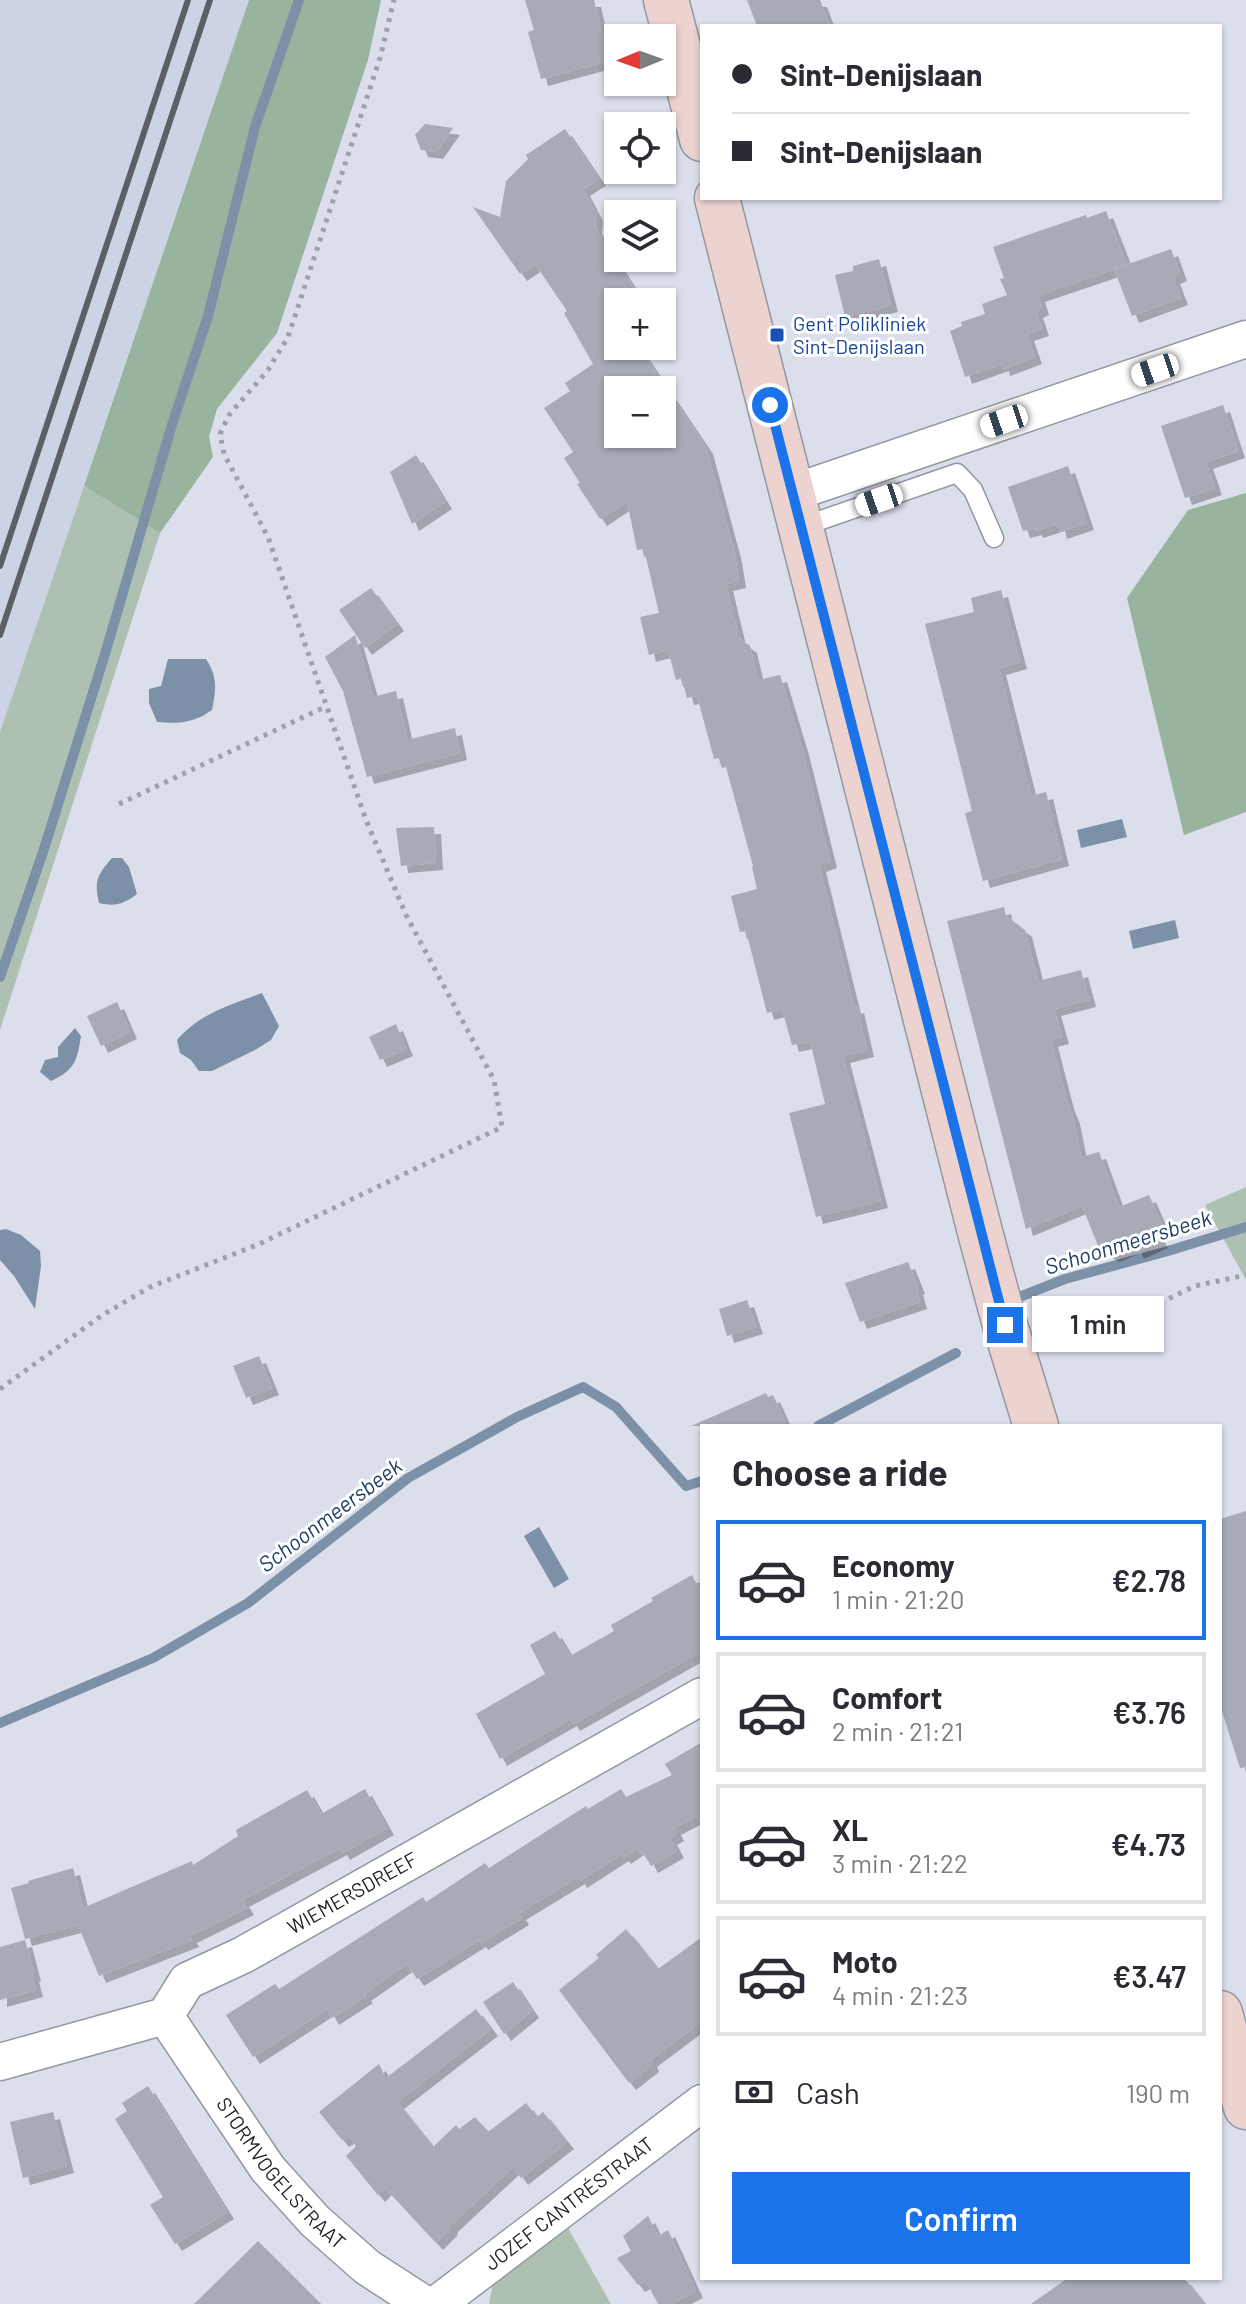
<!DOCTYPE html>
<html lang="en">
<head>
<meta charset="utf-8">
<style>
	body { margin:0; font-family:Barlow,sans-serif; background:#f7f7f7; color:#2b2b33; height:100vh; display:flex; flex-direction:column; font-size:30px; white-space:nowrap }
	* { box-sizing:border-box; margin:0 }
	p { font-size:26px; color:#7c7c81 }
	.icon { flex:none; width:44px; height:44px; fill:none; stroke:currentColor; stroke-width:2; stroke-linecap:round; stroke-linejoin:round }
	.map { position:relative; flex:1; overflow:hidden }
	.sheet { position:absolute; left:700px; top:1424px; width:522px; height:856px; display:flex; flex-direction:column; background:#fff; border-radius:0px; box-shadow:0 2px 6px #0004 }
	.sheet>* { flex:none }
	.guide { position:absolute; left:700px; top:24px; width:522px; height:176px; border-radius:0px; box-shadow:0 2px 6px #0004; display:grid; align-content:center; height:176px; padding:0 32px; background:#fff }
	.needle { width:52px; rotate:269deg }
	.buttons { position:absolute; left:604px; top:24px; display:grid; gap:16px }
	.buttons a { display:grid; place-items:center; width:72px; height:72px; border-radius:0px; background:#fff; box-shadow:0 2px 6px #0004; font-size:40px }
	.end { position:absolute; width:36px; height:36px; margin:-18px; border:10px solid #1a73e8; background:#fff; box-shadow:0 0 0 4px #fff }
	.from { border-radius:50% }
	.bubble { position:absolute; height:56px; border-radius:0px; background:#fff; box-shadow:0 2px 6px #0004; font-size:26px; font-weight:600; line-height:56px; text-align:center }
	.car { position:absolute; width:24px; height:48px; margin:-24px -12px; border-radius:10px; box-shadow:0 0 6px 2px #0007; background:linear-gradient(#fff 24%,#345 0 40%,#fff 0 76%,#345 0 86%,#fff 0) }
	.guide b { display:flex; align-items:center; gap:28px; height:76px; font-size:30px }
	.guide b+b { border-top:2px solid #e1e1e2 }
	.guide i { width:20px; height:20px; background:#2b2b33 }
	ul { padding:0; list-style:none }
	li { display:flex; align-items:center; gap:24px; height:120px; margin:0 16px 12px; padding:0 16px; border:4px solid #e1e1e2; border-radius:0px }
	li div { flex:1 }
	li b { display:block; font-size:30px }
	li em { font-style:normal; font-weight:600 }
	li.current { border-color:#1a73e8 }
	li>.icon { width:72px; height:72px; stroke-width:1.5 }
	h2 { padding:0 32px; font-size:36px; line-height:96px }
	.pay { display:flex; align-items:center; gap:20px; height:88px; padding:0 32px; font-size:30px }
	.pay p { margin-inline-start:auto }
	.button { display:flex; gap:16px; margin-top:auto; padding:16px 32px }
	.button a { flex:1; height:92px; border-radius:0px; background:#1a73e8; color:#fff; font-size:32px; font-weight:600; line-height:92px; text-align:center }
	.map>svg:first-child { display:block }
	.built { fill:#ccd3e5 }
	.green { fill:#adc0b1 }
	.forest { fill:#98b49e }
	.water { fill:#7c90a8 }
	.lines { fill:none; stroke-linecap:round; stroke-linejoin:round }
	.stream { stroke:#7c90a8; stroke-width:10 }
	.building { fill:#a7abb6; fill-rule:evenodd; filter:url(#shadow) }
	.lane-casing { stroke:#9397a2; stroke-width:21 }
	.street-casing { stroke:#9397a2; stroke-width:39 }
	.secondary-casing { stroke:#9397a2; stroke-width:47 }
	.path { stroke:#9ea1aa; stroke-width:5; stroke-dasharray:4 6; stroke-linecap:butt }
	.lane { stroke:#fff; stroke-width:18 }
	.street { stroke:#fff; stroke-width:36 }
	.secondary { stroke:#edd3d0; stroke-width:44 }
	.rail { stroke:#5d5f66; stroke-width:6 }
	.route { stroke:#1a73e8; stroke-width:10 }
	.transit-dot { fill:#1a4fb4; stroke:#fff; stroke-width:3 }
	.labels { text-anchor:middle; stroke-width:6; stroke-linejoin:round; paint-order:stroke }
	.transit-label { font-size:20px; fill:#164399; stroke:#fff; text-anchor:start }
	.street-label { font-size:20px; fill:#202226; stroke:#fff }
	.water-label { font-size:22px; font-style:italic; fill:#1f3f63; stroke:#fff }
</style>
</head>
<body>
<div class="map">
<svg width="1246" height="2304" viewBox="0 0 1246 2304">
	<defs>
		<filter id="shadow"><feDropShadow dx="7" dy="7" stdDeviation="0" flood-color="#0004"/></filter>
	</defs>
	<rect width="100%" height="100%" fill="#dbdfeb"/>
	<path class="built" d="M0,0H249L0,732Z"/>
	<path class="green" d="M84,486L160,533L0,1030V732Z
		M1246,1187V1280L1205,1205Z
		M568,2228L611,2304H489L493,2284Z"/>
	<path class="forest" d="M249,0H381L368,60L277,333L217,409L209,437L213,457L160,533L84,486Z
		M1246,493V812L1184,835L1127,598L1188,510Z"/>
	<path class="water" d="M168,659H206C218,677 216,690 212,710C194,723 179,724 157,722L149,703V689L161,686Z
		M1122,819L1127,837L1081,848L1077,830Z
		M112,858H122L129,867L137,894C124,904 115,907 99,903C94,881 97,875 112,858Z
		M1175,920L1179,938L1133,949L1129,931Z
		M262,993L279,1026L271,1040L255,1050L212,1071H199L191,1060L180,1053L177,1040C200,1013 231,1005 262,993Z
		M75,1028L81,1036C77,1061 75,1070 51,1081L40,1072L45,1060L58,1057V1047Z
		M6,1229L21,1235L40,1251L41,1266L35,1309L14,1276L0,1260V1230Z
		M539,1527L569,1579L554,1588L524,1536Z"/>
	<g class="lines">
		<path class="stream" d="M0,977L44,849L105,654L171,428L208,316L255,127L299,0
			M1022,1296L1065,1279L1168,1251L1246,1227
			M818,1426L956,1353
			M0,1723L153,1658L248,1603L408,1478L517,1417L583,1387L616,1407L686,1486L702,1481"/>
	</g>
	<path class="building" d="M525,0H594L608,61L541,79L528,32L534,30Z
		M747,0H820L830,26H757Z
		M425,124L453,128L436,152L421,150L415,135Z
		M565,129L599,179L583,189L596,214L595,227L642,302H618V346H644L640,349L706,447L735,555L739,581L726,584L739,638L750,646L758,680L780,675L802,748L830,861L819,865L854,1007L857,1006L867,1050L843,1056L881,1201L816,1217L789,1113L825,1104L810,1041L792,1045L782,1009L767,1013L746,931L740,932L731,896L757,889L752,867L753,866L726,767L722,768L719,758L714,759L697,696L687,698L682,678L676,680L668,650L649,655L640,617L659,613L644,549L637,550L627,501L600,519L577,484L580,483L564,458L573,452L544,408L570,391L565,383L593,364L564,313L567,311L535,264L520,274L473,207L500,217L506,181L528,159L526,155ZM618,390H662V434H618Z
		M1106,211L1127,265L1038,295L1042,308L1036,311L1042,329L1027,334L1035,357L1003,369L1002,364L965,377L950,331L962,326L961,322L985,314L982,304L1007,295L1000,279L1004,278L993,247L1086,215L1087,218Z
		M1171,249L1180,274L1173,277L1181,298L1132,316L1114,269Z
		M879,259L891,305L845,317L835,275L853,271V266Z
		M1223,405L1238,451L1206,462L1215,488L1185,498L1161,426Z
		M416,455L445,502L412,524L390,472Z
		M1068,466L1087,523L1060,532L1058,524L1036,531L1035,528L1023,531L1008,487Z
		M371,588L397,624L365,648L339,610Z
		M1001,590L1020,662L999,668L1031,796L1046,792L1062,859L983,881L965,813L972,811L925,624L974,612L971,598Z
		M355,635L373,697L396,691L407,740L455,728L460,753L367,777L343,691L325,657Z
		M434,827L436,863L401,866L396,828Z
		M1004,907L1006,916L1025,930L1038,981L1081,970L1089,1000L1054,1009L1062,1037L1051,1040L1067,1102L1073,1117L1081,1157L1099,1152L1119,1207L1149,1195L1165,1232L1157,1234L1161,1241L1137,1252L1134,1246L1113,1255L1099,1248L1082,1206L1026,1229L947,921Z
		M117,1002L130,1032L101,1046L87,1016Z
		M396,1024L406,1049L380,1060L369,1037Z
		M908,1262L918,1287L916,1288L920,1302L860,1322L845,1283Z
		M747,1300L756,1327L727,1336L719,1309Z
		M259,1356L272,1388L246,1398L233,1366Z
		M766,1393L768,1397L773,1395L787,1426H691Z
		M1246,1511V1767L1240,1768L1220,1705V1519Z
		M692,1575L702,1595V1651L573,1724L570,1719L500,1759L476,1714L545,1674L530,1645L555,1631L570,1656L614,1631L611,1625L653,1601L651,1598Z
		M702,1742V1825L697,1816L674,1828L677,1834L670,1838L677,1851L651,1866L644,1853L641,1854L637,1848L624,1857L622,1854L580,1881L578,1877L519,1913L522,1918L481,1943L479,1940L417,1979L407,1964L364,1994L366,1996L332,2018L327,2009L253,2057L226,2015L275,1984L279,1989L423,1897L426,1902L485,1863L489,1868L586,1806L588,1809L621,1789L626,1797L672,1775L665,1764Z
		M365,1789L387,1828L343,1853L340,1848L242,1900L247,1908L190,1936L192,1940L99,1976L78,1925L25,1939L11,1888L29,1883L28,1881L73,1868L83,1908L192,1861L193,1865L238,1836L236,1830L307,1790L321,1814Z
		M626,1929L658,1969L702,1937V2021L650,2060L652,2065L629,2083L559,1990L599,1958L596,1955Z
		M25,1940L34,1974L32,1975L36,1990L0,2000V1947Z
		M513,1982L532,2011L504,2034L483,2002Z
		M476,2009L491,2029L397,2102L433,2147L456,2125L459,2129L475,2117L488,2132L526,2103L537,2117L543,2112L567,2142L521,2178L513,2167L451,2225L450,2229L436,2243L385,2188L378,2195L346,2156L356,2146L349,2136L342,2140L319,2112L379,2064L386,2078Z
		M148,2086L227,2212L175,2244L150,2205L163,2197L115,2119L127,2111L122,2103Z
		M53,2112L67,2166L23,2178L10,2122Z
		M648,2216L658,2236L668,2230L696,2291L671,2304H658L646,2281L638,2285L617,2258L631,2251L623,2236Z
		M258,2241L321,2304H194L240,2259Z
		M1068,2278H1184L1205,2304H1031Z"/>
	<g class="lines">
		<defs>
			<path id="lane" d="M801,527L957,473L973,490L994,538"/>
			<g id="street">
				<path d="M792,493L1246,339"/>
				<path id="s1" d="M165,2016L268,2169L315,2221L367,2267L424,2304"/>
				<path id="s2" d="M0,2062L165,2016L187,1981L243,1955L702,1696"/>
				<path id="s3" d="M437,2304L702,2103"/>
			</g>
			<path id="secondary" d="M666,0L702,139
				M717,198L980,1232L1005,1325L1036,1426
				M1220,2013L1246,2107"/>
		</defs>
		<use href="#lane" class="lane-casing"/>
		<use href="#street" class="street-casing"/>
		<use href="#secondary" class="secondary-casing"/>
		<path class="path" d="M119,804L327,706
			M1046,1338L1125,1320L1195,1286L1246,1275
			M0,1389L101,1316L150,1287L257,1245L502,1127L494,1080L406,915L366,820L268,537L224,454L220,434L229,415L268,370L288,337L380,58L394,0"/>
		<use href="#lane" class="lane"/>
		<use href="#street" class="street"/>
		<use href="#secondary" class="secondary"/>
		<path class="rail" d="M0,566L188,0
			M0,635L210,0"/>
	</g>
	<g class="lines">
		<path class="route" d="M770,405L1005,1325"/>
	</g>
	<rect class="transit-dot" x="769" y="327" width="16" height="16" rx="4"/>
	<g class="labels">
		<g class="transit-label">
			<text x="793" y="331">Gent Polikliniek<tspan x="793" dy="23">Sint-Denijslaan</tspan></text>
		</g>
		<g class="street-label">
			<text dy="7" stroke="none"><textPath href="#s2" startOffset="400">WIEMERSDREEF</textPath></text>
			<text dy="7" stroke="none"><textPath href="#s1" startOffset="196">STORMVOGELSTRAAT</textPath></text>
			<text dy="7" stroke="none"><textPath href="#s3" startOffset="166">JOZEF CANTRÉSTRAAT</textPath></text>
		</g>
		<g class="water-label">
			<text transform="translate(1128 1242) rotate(-17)" y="8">Schoonmeersbeek</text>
			<text transform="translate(330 1515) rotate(-37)" y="8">Schoonmeersbeek</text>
		</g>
	</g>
</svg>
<div class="buttons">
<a><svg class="needle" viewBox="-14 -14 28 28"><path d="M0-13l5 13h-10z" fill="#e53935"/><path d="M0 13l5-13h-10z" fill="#7c7c81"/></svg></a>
<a><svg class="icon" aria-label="locate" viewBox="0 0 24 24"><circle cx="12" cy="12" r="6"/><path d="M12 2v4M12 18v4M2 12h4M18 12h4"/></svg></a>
<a><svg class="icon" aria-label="layers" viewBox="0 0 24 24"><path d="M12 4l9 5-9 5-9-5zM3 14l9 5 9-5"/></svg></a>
<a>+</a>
<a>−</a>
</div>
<i class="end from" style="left:770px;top:405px"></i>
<i class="end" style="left:1005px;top:1325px"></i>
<div class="bubble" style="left:1032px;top:1296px;width:132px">1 min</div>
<i class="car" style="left:1155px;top:370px;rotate:251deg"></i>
<i class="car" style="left:1004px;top:421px;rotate:251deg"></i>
<i class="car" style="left:879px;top:500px;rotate:251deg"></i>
<div class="guide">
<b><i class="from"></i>Sint-Denijslaan</b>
<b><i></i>Sint-Denijslaan</b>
</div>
<section class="sheet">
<h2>Choose a ride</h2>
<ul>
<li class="current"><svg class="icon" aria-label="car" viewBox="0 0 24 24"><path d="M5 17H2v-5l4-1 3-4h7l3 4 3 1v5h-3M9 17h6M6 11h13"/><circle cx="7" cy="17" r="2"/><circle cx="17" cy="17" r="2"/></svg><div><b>Economy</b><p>1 min · 21:20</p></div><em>€2.78</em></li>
<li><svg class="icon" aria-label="car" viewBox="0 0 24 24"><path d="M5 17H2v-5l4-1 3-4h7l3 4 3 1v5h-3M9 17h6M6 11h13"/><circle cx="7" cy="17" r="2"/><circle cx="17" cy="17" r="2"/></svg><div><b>Comfort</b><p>2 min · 21:21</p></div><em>€3.76</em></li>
<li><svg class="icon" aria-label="car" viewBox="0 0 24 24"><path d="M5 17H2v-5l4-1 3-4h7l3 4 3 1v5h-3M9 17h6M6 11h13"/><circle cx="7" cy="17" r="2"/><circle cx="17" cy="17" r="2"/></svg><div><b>XL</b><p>3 min · 21:22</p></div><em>€4.73</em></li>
<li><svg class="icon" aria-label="car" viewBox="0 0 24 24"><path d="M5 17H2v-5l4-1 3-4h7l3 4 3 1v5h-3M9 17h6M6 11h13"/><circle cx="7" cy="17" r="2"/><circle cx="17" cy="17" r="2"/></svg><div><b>Moto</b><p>4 min · 21:23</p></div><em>€3.47</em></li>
</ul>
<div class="pay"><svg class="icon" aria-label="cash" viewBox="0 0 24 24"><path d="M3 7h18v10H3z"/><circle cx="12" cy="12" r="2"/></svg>Cash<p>190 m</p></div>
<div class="button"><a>Confirm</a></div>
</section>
</div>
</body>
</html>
